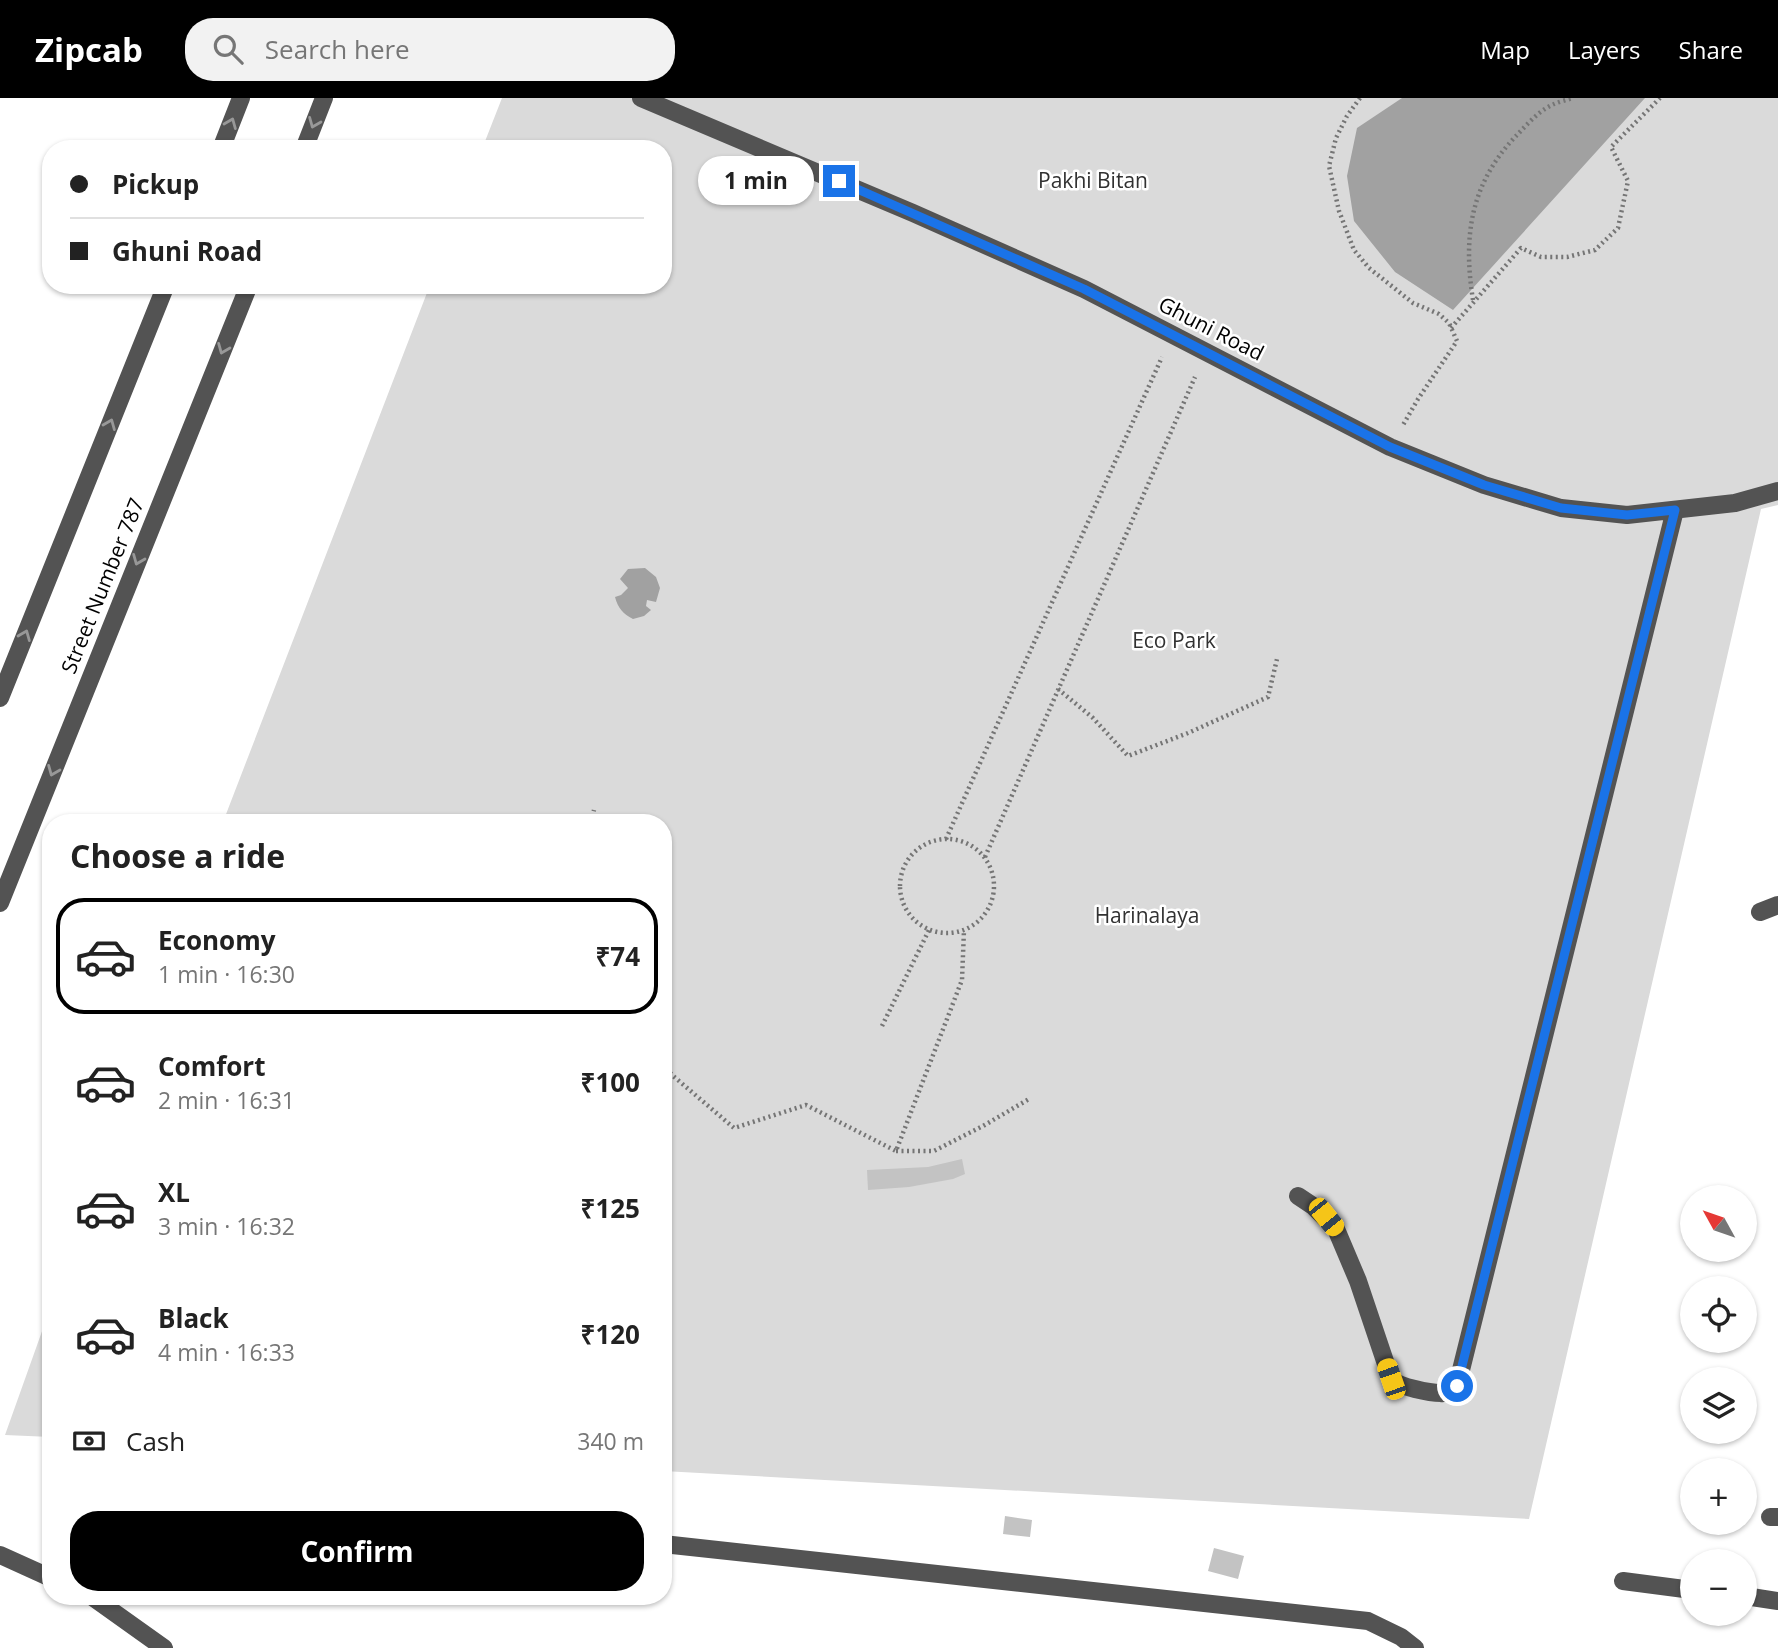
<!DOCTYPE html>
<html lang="en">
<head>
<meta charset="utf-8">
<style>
	body { margin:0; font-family:"Open Sans",sans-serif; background:#f2f2f2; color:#222; height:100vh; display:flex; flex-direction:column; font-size:26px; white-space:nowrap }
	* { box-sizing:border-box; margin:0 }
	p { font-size:23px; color:#767676 }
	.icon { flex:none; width:38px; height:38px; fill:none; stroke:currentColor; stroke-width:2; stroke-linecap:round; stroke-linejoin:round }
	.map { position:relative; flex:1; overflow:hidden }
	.sheet { position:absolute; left:42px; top:716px; width:630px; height:791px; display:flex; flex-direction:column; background:#fff; border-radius:28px; box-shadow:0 2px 5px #0004 }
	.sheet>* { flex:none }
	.guide { position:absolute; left:42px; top:42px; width:630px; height:154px; border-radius:28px; box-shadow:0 2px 5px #0004; display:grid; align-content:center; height:154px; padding:0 28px; background:#fff }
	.needle { width:46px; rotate:310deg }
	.fabs { position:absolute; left:1680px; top:1087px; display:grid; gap:14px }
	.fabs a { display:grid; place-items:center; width:77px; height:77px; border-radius:50%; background:#fff; box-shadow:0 2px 5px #0004; font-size:35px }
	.end { position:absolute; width:32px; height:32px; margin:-16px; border:9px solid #1a73e8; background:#fff; box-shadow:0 0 0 4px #fff }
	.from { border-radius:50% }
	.bubble { position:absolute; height:49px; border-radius:24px; background:#fff; box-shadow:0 2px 5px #0004; font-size:23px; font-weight:700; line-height:49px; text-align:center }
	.car { position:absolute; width:21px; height:42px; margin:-21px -10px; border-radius:9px; box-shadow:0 0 5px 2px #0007; background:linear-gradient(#f5c518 24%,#345 0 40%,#f5c518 0 76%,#345 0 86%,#f5c518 0) }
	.guide b { display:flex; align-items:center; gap:24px; height:66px; font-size:26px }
	.guide b+b { border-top:2px solid #e0e0e0 }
	.guide i { width:18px; height:18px; background:#222 }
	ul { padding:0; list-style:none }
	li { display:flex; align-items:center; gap:21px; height:116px; margin:0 14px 10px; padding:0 14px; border:4px solid transparent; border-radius:28px }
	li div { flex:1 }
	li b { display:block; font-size:26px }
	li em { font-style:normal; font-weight:700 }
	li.active { border-color:#000 }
	li>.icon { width:63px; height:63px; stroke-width:1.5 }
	h2 { padding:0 28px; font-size:32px; line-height:84px }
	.pay { display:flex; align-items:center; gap:18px; height:77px; padding:0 28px; font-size:26px }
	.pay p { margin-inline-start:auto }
	.primary-button { display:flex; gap:14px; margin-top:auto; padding:14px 28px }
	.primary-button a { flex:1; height:80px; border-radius:28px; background:#000; color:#fff; font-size:28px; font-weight:700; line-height:80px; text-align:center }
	header { display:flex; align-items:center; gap:42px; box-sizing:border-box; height:98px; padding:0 35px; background:#000; color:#fff }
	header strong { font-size:33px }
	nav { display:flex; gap:38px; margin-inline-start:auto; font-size:24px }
	.search { width:490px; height:63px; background:#f2f2f2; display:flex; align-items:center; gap:18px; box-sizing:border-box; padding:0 24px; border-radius:28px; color:#767676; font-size:26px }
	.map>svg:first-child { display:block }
	.green { fill:#dadada }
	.water { fill:#a1a1a1 }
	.building { fill:#c3c3c3 }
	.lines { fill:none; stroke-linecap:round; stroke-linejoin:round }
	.path { stroke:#757575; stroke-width:4.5; stroke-dasharray:2 3.5; stroke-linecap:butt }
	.minor { stroke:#535353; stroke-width:18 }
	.oneway { stroke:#989898 }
	.route { stroke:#1a73e8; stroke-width:9 }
	.labels { text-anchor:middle; stroke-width:5; stroke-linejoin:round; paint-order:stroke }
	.park-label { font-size:21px; fill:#313131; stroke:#fff }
	.street-label { font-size:21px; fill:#000; stroke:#fff }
</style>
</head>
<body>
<header>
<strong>Zipcab</strong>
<div class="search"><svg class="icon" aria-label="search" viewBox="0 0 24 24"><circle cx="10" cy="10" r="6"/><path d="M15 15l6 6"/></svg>Search here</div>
<nav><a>Map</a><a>Layers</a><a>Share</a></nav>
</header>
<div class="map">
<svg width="1778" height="1550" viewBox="0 0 1778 1550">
	<rect width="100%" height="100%" fill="#fff"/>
	<path class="green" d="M502,0H1778V407L1761,411L1529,1421L663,1373V724H223L430,187H663V51H482Z
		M51,1208V1339L5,1337Z"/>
	<path class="water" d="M1402,0H1645L1453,212L1395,174L1354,123L1347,78L1357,30Z
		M645,470L656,479L660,490L656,504L647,502L646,508L651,512L644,518L633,521C623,516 618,510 615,499L621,497L628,490L620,481L628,471Z"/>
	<path class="building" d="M962,1061L965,1076L953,1081L909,1089L868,1092L867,1072L928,1069Z
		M1005,1418L1032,1422L1030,1439L1003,1436Z
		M1214,1450L1244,1458L1238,1481L1208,1473Z"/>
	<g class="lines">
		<path class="path" d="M1360,0L1347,18L1336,40L1329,68L1339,113L1354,152L1369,170L1413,205L1439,216L1449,225L1457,243L1418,301L1403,327
			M1473,202C1463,139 1470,87 1515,39C1526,28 1537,14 1552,7C1558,4 1566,2 1573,0
			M1451,230L1521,150L1541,159H1567L1595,152L1618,130L1628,83L1611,49L1660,0
			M1058,591L1093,620L1128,658L1188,635L1268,599L1277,561
			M591,724L594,712
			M900 788a47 47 0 1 1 94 0a47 47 0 1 1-94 0Z
			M946,741L1162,259
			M985,759L1195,279
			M882,928L929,832
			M663,966L672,977L734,1030L806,1007L896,1053L962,882L964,832
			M896,1053H934L983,1028L1029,1001"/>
		<path class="minor" d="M641,0L913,115L1084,191L1390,349L1484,387L1561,410L1627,417L1735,405L1778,393
			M221,51L241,0
			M304,51L324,0
			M0,600L166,187
			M0,805L249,187
			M1760,814L1778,807
			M1298,1098L1313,1108L1336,1131L1358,1183L1391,1281C1399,1289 1430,1295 1441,1295C1447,1296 1452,1292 1457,1288L1675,412
			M1770,1419H1778
			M663,1446L1368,1523L1401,1539L1415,1550
			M0,1457L51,1480
			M1623,1483L1692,1492
			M91,1498L164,1550
			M1745,1498L1778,1503"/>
	</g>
	<defs><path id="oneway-chevron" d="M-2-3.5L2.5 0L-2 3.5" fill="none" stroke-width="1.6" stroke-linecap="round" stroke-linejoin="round" transform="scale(1.75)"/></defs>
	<g class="oneway">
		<use href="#oneway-chevron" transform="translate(231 25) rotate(-68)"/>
		<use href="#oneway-chevron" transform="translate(314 25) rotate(112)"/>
		<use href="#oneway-chevron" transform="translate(223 251) rotate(112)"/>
		<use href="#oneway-chevron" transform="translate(110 326) rotate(-68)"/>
		<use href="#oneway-chevron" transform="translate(138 462) rotate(112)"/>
		<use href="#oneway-chevron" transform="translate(25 537) rotate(-68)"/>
		<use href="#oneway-chevron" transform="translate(53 673) rotate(112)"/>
	</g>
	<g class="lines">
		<path class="route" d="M839,83L1084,191L1390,349L1484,387L1561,410L1627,417L1675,412L1457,1288"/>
	</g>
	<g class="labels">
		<g class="park-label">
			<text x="1093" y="90">Pakhi Bitan</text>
			<text x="1174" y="550">Eco Park</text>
			<text x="1147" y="825">Harinalaya</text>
		</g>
		<g class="street-label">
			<text transform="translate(1211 231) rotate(27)" y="7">Ghuni Road</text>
			<text transform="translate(103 488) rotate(-68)" y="7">Street Number 787</text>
		</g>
	</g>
</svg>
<div class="fabs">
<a><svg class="needle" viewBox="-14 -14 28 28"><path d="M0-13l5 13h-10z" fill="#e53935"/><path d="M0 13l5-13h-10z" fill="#767676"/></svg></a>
<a><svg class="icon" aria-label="locate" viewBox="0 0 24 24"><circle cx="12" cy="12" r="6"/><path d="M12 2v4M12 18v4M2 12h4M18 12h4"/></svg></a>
<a><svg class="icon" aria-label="layers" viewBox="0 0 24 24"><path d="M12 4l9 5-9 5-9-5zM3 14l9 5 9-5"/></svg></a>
<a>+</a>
<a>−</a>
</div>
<i class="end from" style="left:1457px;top:1288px"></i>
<i class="end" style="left:839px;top:83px"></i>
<div class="bubble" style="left:698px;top:58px;width:116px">1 min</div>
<i class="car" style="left:1326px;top:1119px;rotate:141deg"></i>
<i class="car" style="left:1391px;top:1281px;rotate:341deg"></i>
<div class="guide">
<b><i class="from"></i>Pickup</b>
<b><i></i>Ghuni Road</b>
</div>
<section class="sheet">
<h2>Choose a ride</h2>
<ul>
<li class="active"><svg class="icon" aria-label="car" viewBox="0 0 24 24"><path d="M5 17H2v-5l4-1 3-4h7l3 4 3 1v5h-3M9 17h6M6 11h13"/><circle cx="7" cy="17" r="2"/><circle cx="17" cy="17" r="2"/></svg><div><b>Economy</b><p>1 min · 16:30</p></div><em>₹74</em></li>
<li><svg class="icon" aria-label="car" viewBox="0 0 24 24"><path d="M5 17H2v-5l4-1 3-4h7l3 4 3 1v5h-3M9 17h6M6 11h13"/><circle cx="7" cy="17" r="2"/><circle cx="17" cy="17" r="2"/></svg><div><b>Comfort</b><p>2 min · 16:31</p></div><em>₹100</em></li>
<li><svg class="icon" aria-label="car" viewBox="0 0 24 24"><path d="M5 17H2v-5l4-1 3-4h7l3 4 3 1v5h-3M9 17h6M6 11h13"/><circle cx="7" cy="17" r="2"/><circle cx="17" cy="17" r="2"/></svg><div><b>XL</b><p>3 min · 16:32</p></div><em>₹125</em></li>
<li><svg class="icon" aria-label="car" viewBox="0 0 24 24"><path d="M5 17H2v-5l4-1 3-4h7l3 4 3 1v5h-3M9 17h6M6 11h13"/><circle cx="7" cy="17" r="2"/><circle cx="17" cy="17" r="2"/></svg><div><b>Black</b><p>4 min · 16:33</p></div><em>₹120</em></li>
</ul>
<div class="pay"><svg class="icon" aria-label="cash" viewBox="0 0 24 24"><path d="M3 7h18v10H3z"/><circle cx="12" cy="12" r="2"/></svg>Cash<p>340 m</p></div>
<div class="primary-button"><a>Confirm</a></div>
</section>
</div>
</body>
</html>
